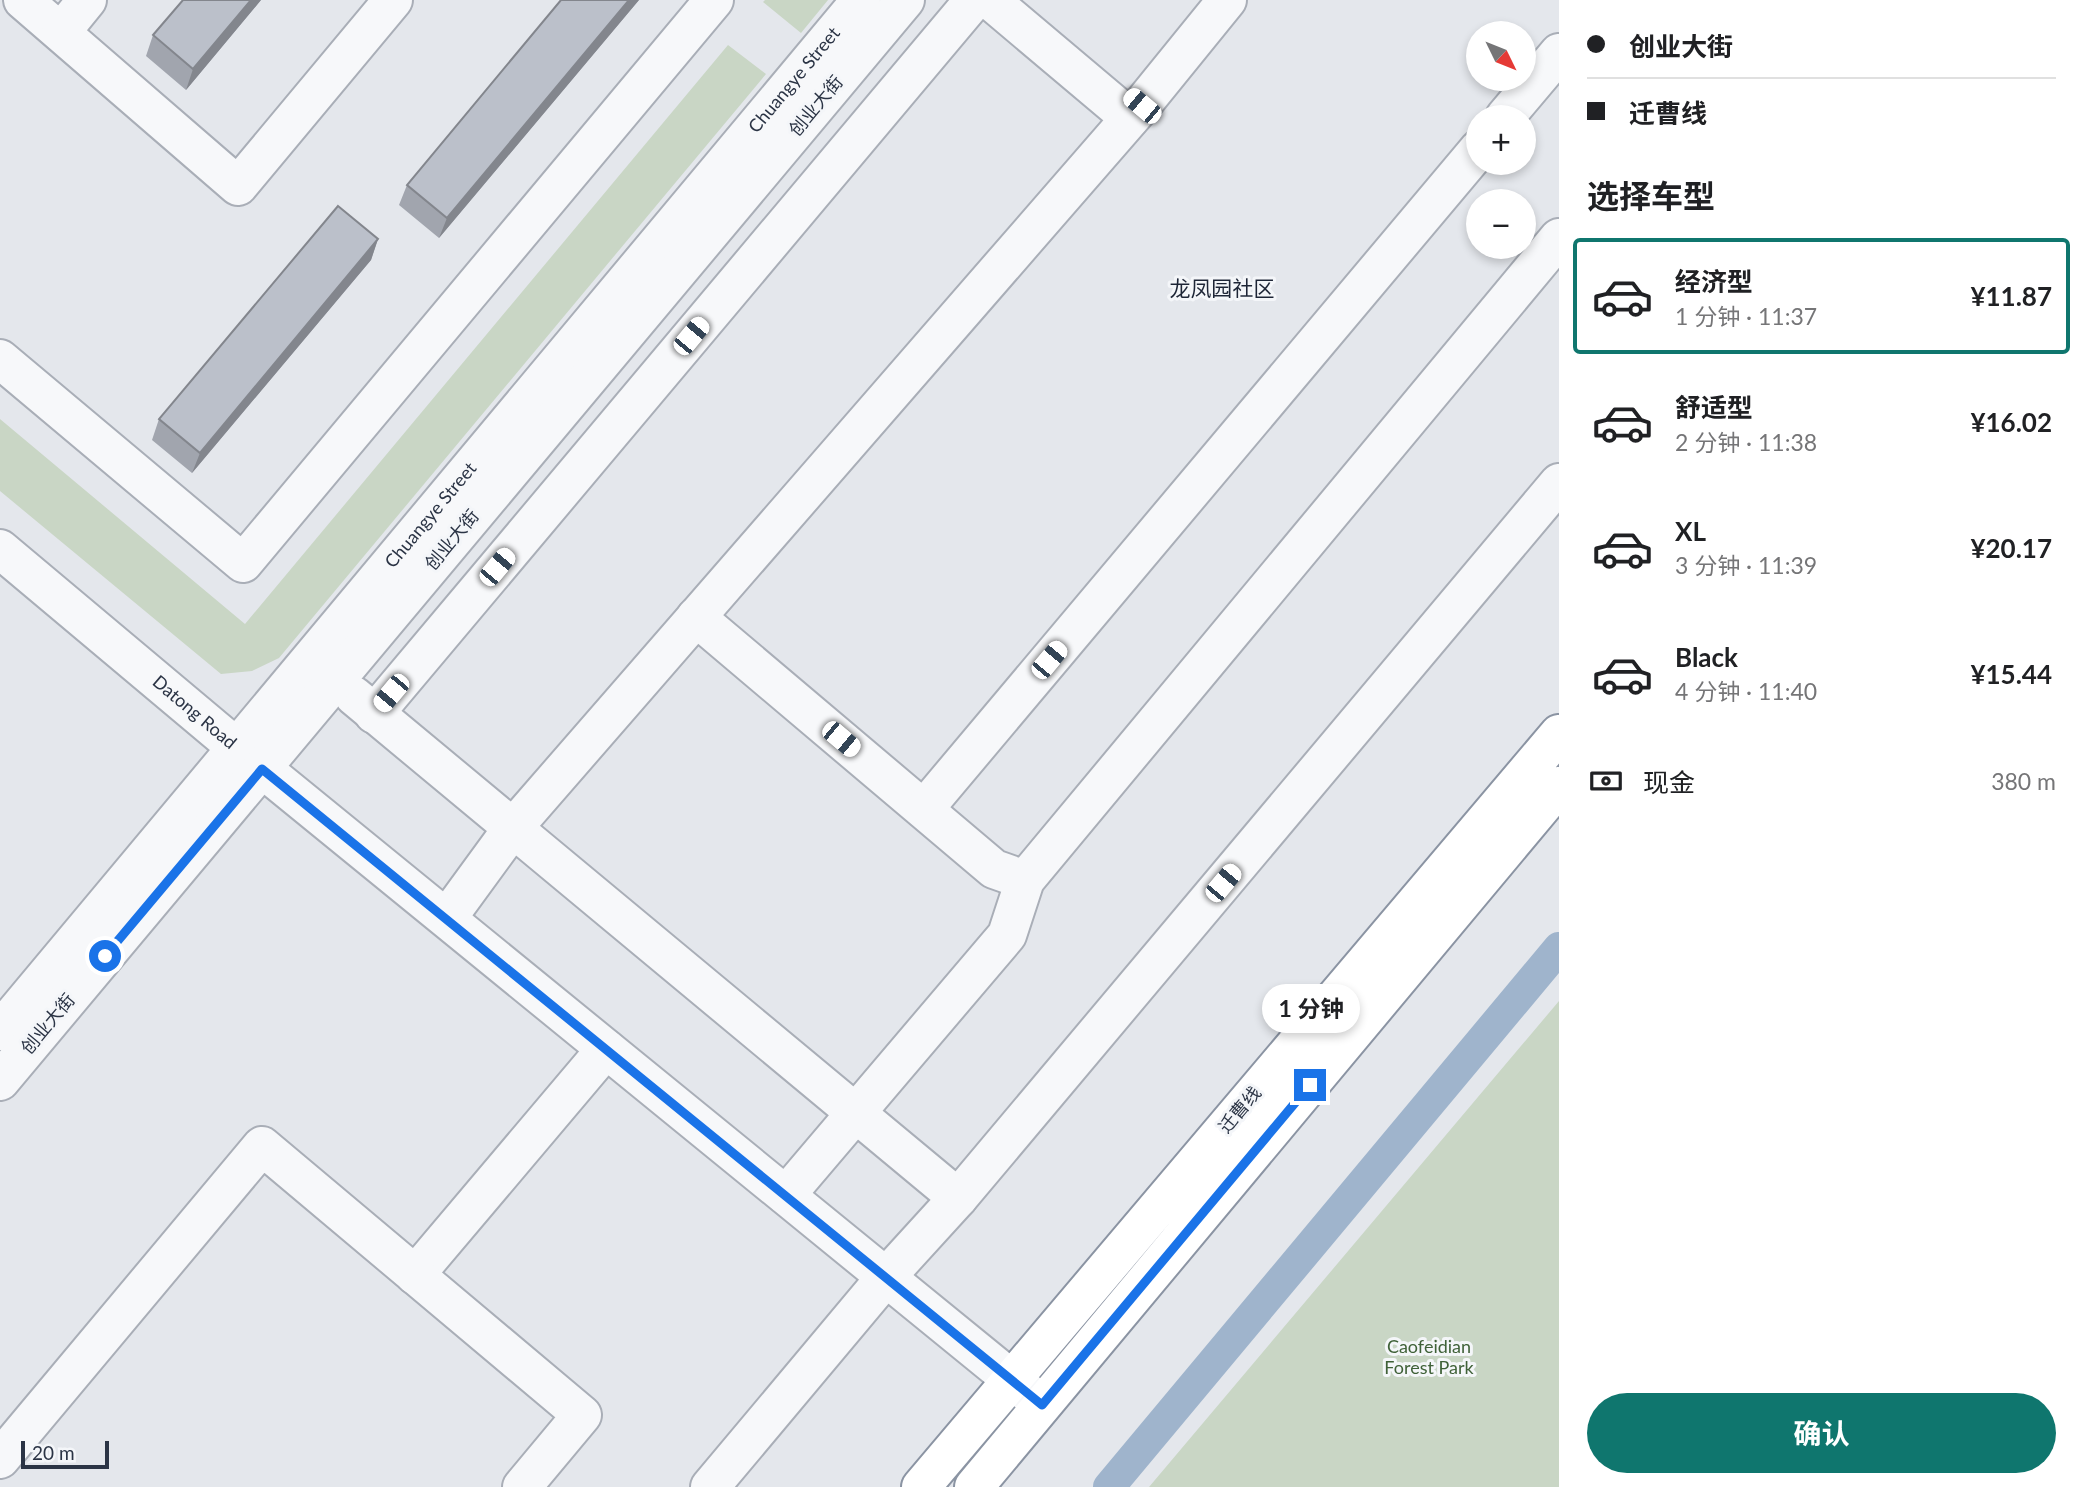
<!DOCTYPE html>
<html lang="zh">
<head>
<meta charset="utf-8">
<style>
	body { margin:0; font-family:Lato,"Noto Sans SC",sans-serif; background:#f2f2f2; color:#202124; height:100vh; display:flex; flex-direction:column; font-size:26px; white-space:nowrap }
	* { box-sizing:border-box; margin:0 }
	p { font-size:23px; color:#757577 }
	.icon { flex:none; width:38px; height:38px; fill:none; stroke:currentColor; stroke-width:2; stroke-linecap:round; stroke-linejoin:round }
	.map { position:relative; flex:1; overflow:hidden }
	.drawer { display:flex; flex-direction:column; background:#fff; width:525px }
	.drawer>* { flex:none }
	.top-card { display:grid; align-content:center; height:154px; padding:0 28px; background:#fff }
	.needle { width:46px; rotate:133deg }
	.controls { position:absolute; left:1466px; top:21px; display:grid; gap:14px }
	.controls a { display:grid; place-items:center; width:70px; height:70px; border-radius:50%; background:#fff; box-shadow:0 4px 10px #0003; font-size:35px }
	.scale { position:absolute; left:21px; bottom:18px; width:88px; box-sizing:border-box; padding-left:7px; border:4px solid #2b3445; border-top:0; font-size:19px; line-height:24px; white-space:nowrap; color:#2b3445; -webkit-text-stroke:5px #f4f6f9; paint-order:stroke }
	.end { position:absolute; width:32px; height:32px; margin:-16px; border:9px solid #1a73e8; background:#fff; box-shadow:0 0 0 4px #fff }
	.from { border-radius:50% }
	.bubble { position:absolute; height:49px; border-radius:24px; background:#fff; box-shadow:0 4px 10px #0003; font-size:23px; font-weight:700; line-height:49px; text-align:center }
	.car { position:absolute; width:21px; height:42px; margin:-21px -10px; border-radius:9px; box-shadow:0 0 5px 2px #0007; background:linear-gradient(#fff 24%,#345 0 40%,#fff 0 76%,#345 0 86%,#fff 0) }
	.top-card b { display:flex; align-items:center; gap:24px; height:66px; font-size:26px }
	.top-card b+b { border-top:2px solid #e0e0e0 }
	.top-card i { width:18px; height:18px; background:#202124 }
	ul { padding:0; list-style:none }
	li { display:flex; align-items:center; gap:21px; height:116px; margin:0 14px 10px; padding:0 14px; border:4px solid transparent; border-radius:7px }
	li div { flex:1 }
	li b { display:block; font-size:26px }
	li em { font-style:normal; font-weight:700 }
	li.on { border-color:#0f766e }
	li>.icon { width:63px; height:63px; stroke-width:1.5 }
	h2 { padding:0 28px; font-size:32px; line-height:84px }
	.pay { display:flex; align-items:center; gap:18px; height:77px; padding:0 28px; font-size:26px }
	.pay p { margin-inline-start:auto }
	.button { display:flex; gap:14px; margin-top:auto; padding:14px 28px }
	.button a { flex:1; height:80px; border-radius:42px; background:#0f766e; color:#fff; font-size:28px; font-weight:700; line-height:80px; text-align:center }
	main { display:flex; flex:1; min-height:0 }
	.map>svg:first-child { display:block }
	.green { fill:#c9d6c5 }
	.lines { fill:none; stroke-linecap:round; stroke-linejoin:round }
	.canal { stroke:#9fb4cc; stroke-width:32 }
	.minor-casing { stroke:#a9aeb7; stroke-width:42 }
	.highway-casing { stroke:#8b94a3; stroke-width:42 }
	.minor { stroke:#f7f8fa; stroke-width:38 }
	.highway { stroke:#fff; stroke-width:38 }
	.wall { fill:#a1a5ae }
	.shaded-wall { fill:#83868d }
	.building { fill:#bbc0ca; stroke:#83868d; stroke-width:2 }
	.route { stroke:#1a73e8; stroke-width:9 }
	.labels { text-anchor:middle; stroke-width:6; stroke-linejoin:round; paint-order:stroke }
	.street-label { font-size:18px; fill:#2b3445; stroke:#f4f6f9 }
	.park-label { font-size:18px; fill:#3f6138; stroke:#f4f6f9 }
	.quarter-label { font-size:21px; fill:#1d2536; stroke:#f4f6f9 }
</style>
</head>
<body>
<main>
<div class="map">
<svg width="1559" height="1487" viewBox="0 0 1559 1487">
	<rect width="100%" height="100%" fill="#e4e7ec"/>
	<path class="green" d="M765,0H828L801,33L763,2Z
		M728,45L766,74L279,658L252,671L221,674L0,491V419L245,624Z
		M1559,1001V1487H1149Z"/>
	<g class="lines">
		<path class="canal" d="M1109,1487L1559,948"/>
		<defs>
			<g id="minor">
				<path d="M23,0L238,186L393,0"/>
				<path d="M990,0L1130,118"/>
				<path d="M61,32L87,0"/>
				<path d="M1505,117L1559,53"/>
				<path d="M0,359L243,563L714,0"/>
				<path id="s1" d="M0,549L237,748L1038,1401"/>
				<path d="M696,617L994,869L1025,880"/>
				<path d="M354,696L958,1198"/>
				<path d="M374,714L974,0"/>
				<path d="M924,809L1479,149"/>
				<path d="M447,918L512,829L1141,106L1227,0"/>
				<path id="s2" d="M0,1031L861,0"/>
				<path d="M0,1081L905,0"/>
				<path d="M786,1195L1007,935L1025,880L1559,238"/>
				<path d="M415,1275L606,1049"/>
				<path d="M0,1459L262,1146L582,1415L522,1487"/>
				<path d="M710,1487L886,1277L958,1198L1559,483"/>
			</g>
			<path id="highway" d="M921,1487L1559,734
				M974,1487L1559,786"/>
		</defs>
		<use href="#minor" class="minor-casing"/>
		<use href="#highway" class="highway-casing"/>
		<use href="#minor" class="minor"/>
		<use href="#highway" class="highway"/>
	</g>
	<path class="wall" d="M183,0H261L186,90L146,56L153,35Z
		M561,0H639L439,238L399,205L407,185Z
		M378,239L371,260L192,473L152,440L159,419Z"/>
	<path class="shaded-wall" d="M251,0H261L186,90L193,69Z
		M629,0H639L439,238L447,218Z
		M378,239L371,260L192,473L200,453Z"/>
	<path class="building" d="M183,0H251L193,69L153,35Z
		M561,0H629L447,218L407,185Z
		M338,206L378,239L200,453L159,419Z"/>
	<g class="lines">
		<path class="route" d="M105,956L262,769L1042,1405L1310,1085"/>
	</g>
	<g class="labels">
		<g class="street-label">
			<text dy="6" stroke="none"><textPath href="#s2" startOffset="1239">Chuangye Street</textPath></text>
			<text transform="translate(816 106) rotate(-50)" y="6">创业大街</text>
			<text dy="6" stroke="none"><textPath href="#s2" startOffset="672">Chuangye Street</textPath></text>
			<text transform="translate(452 540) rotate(-50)" y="6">创业大街</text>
			<text dy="6" stroke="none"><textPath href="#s1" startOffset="254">Datong Road</textPath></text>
			<text transform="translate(48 1024) rotate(-50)" y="6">创业大街</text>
			<text transform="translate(1240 1110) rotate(-50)" y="6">迁曹线</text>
		</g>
		<g class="park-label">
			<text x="1429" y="1353">Caofeidian<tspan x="1429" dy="21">Forest Park</tspan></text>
		</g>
		<g class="quarter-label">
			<text x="1222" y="296">龙凤园社区</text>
		</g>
	</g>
</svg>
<div class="controls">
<a><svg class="needle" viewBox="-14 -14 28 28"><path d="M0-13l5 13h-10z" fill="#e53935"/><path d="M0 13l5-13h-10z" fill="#757577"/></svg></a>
<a>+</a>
<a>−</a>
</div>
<div class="scale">20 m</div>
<i class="end from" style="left:105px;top:956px"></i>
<i class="end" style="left:1310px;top:1085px"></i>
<div class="bubble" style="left:1262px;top:984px;width:98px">1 分钟</div>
<i class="car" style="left:1142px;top:106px;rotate:310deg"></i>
<i class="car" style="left:691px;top:336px;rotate:40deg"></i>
<i class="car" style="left:497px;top:567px;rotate:40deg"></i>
<i class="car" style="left:1049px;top:660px;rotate:40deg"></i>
<i class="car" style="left:391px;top:693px;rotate:220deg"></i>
<i class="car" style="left:841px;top:739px;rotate:130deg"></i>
<i class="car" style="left:1223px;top:883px;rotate:40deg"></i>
</div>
<section class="drawer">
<div class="top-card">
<b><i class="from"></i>创业大街</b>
<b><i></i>迁曹线</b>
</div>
<h2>选择车型</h2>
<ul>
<li class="on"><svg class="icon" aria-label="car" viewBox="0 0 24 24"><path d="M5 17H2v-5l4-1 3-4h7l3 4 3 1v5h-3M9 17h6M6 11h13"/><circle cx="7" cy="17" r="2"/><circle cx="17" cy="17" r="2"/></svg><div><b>经济型</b><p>1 分钟 · 11:37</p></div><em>¥11.87</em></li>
<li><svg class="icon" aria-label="car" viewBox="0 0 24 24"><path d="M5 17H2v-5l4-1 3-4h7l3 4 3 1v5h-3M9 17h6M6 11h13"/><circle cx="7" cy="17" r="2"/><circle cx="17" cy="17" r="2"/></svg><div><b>舒适型</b><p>2 分钟 · 11:38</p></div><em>¥16.02</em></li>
<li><svg class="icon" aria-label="car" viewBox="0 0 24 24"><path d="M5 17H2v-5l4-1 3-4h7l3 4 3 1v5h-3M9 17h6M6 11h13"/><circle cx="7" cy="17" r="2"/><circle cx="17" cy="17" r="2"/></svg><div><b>XL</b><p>3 分钟 · 11:39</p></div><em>¥20.17</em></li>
<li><svg class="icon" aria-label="car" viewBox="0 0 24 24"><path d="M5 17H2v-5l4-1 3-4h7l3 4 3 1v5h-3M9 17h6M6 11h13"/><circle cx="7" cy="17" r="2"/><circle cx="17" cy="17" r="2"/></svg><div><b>Black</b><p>4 分钟 · 11:40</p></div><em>¥15.44</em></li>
</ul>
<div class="pay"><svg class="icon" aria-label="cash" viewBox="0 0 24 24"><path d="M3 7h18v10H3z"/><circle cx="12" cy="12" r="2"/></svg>现金<p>380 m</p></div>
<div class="button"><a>确认</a></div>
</section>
</main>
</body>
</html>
